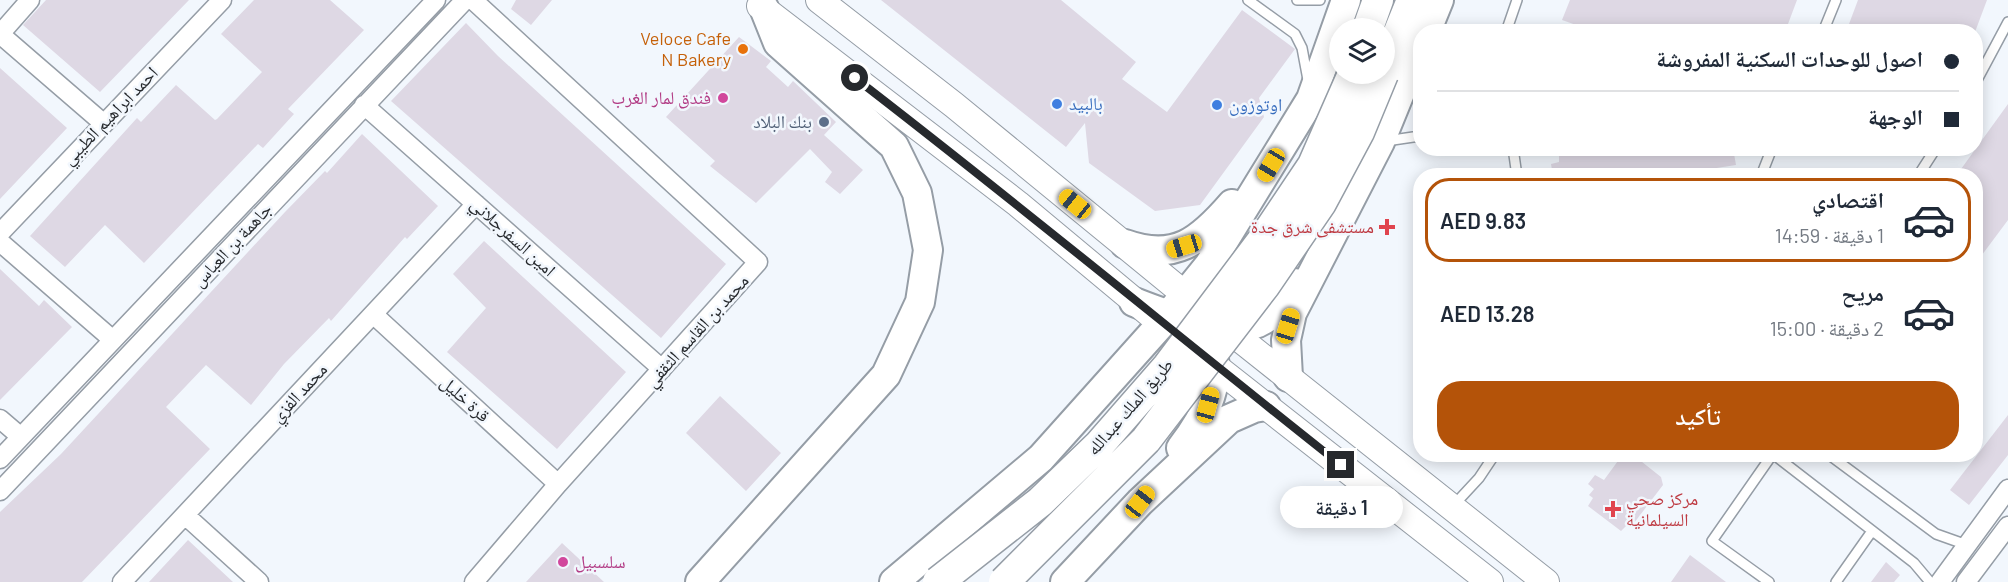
<!DOCTYPE html>
<html lang="ar">
<head>
<meta charset="utf-8">
<style>
	body { margin:0; font-family:Barlow,"Noto Naskh Arabic",sans-serif; background:#f6f6f7; color:#1f2937; direction:rtl; height:100vh; display:flex; flex-direction:column; font-size:22px; white-space:nowrap }
	* { box-sizing:border-box; margin:0 }
	p { font-size:20px; color:#747a83 }
	.icon { flex:none; width:33px; height:33px; fill:none; stroke:currentColor; stroke-width:2; stroke-linecap:round; stroke-linejoin:round }
	.map { position:relative; flex:1; overflow:hidden; direction:ltr }
	.drawer { position:absolute; left:1413px; top:168px; width:570px; height:294px; display:flex; flex-direction:column; background:#fff; border-radius:24px; box-shadow:0 3px 15px #0003; direction:rtl }
	.drawer>* { flex:none }
	.top-card { position:absolute; left:1413px; top:24px; width:570px; height:132px; border-radius:24px; box-shadow:0 3px 15px #0003; direction:rtl; display:grid; align-content:center; height:132px; padding:0 24px; background:#fff }
	.controls { position:absolute; left:1329px; top:18px; display:grid; gap:12px }
	.controls a { display:grid; place-items:center; width:66px; height:66px; border-radius:50%; background:#fff; box-shadow:0 3px 15px #0003; font-size:30px }
	.end { position:absolute; width:27px; height:27px; margin:-14px; border:8px solid #26292d; background:#fff; box-shadow:0 0 0 3px #fff }
	.from { border-radius:50% }
	.bubble { position:absolute; height:42px; border-radius:21px; background:#fff; box-shadow:0 3px 15px #0003; font-size:20px; font-weight:600; line-height:42px; text-align:center; direction:rtl }
	.car { position:absolute; width:18px; height:36px; margin:-18px -9px; border-radius:8px; box-shadow:0 0 4px 2px #0007; background:linear-gradient(#f5c518 24%,#345 0 40%,#f5c518 0 76%,#345 0 86%,#f5c518 0) }
	.top-card b { display:flex; align-items:center; gap:21px; height:57px; font-size:22px }
	.top-card b+b { border-top:2px solid #e0e1e3 }
	.top-card i { width:15px; height:15px; background:#1f2937 }
	ul { padding:10px 0 0; list-style:none }
	li { display:flex; align-items:center; gap:18px; height:84px; margin:0 12px 9px; padding:0 12px; border:3px solid transparent; border-radius:24px }
	li div { flex:1 }
	li b { display:block; font-size:22px }
	li em { font-style:normal; font-weight:600 }
	li.selected { border-color:#b45309 }
	li>.icon { width:54px; height:54px; stroke-width:1.5 }
	.action { display:flex; gap:12px; margin-top:auto; padding:12px 24px }
	.action a { flex:1; height:69px; border-radius:24px; background:#b45309; color:#fff; font-size:24px; font-weight:600; line-height:69px; text-align:center }
	.map>svg:first-child { display:block }
	.building { fill:#ded8e4 }
	.lines { fill:none; stroke-linecap:round; stroke-linejoin:round }
	.service-casing { stroke:#959da6; stroke-width:12 }
	.minor-casing { stroke:#959da6; stroke-width:21 }
	.secondary-casing { stroke:#959da6; stroke-width:28 }
	.primary-casing { stroke:#959da6; stroke-width:32 }
	.trunk-casing { stroke:#959da6; stroke-width:33 }
	.service { stroke:#fff; stroke-width:9 }
	.minor { stroke:#fff; stroke-width:18 }
	.secondary { stroke:#fff; stroke-width:26 }
	.primary { stroke:#fff; stroke-width:28 }
	.trunk { stroke:#fff; stroke-width:30 }
	.trunk-bridge-casing { stroke:#959da6; stroke-width:33; stroke-linecap:butt }
	.trunk-bridge { stroke:#fff; stroke-width:30 }
	.route { stroke:#26292d; stroke-width:8 }
	.food-dot { fill:#e8710a; stroke:#f2f7fd; stroke-width:2 }
	.hotel-dot { fill:#d1479c; stroke:#f2f7fd; stroke-width:2 }
	.shop-dot { fill:#3f7fe0; stroke:#f2f7fd; stroke-width:2 }
	.service-dot { fill:#5c6f8a; stroke:#f2f7fd; stroke-width:2 }
	.health-dot { fill:#e0444e; stroke:#f2f7fd; stroke-width:2 }
	.labels { text-anchor:middle; stroke-width:5; stroke-linejoin:round; paint-order:stroke }
	.food-label { font-size:18px; fill:#c56008; stroke:#f2f7fd; text-anchor:end }
	.hotel-label { font-size:18px; fill:#b23c85; stroke:#f2f7fd; text-anchor:end }
	.shop-label { font-size:18px; fill:#366cbe; stroke:#f2f7fd; text-anchor:start }
	.street-label { font-size:18px; fill:#26292d; stroke:#f2f7fd }
	.service-label { font-size:18px; fill:#4e5e75; stroke:#f2f7fd; text-anchor:end }
	.health-label { font-size:18px; fill:#be3a42; stroke:#f2f7fd; text-anchor:end }
</style>
</head>
<body>
<div class="map">
<svg width="2008" height="582" viewBox="0 0 2008 582">
	<rect width="100%" height="100%" fill="#f2f7fd"/>
	<path class="building" d="M46,0H189L100,92L23,25Z
		M254,0H330L364,30L288,109L294,114L263,148L258,144L144,263L105,225L65,267L30,236L137,118L141,122L176,85L215,120L217,119L262,72L221,34Z
		M516,0H552L531,25L511,9Z
		M881,0H1061L1136,62L1122,79L1167,112L1242,10L1295,49L1259,98L1264,117L1200,205L1155,211L1089,163L1085,123L1066,147Z
		M1570,0H1797L1785,32H1578L1579,26L1562,20Z
		M1858,0H1987L1975,32H1846Z
		M466,23L498,56L726,264L661,338L391,101Z
		M739,37L771,61L766,67L788,87L793,81L836,122L824,135L863,170L840,194L825,182L832,172L810,149L756,203L710,166L715,161L666,117Z
		M0,68L67,128L0,199Z
		M2008,104V220L1976,263V176H1956Z
		M362,134L438,206L407,239L405,237L331,321L329,318L284,364L251,405L206,365L166,407L210,449L82,582H0V512L61,454L285,212L325,171L327,173Z
		M1566,148H1733L1736,165L1665,176H1616V172L1602,176H1553L1551,164L1559,162V152Z
		M484,241L626,372L557,449L447,352L486,308L453,274Z
		M0,269L39,306L44,300L72,327L0,400Z
		M720,396L781,453L746,491L686,433Z
		M2008,415V455L1969,505L1950,490Z
		M1623,454H1632L1661,477L1663,485L1631,527L1628,524L1621,531L1588,506L1593,498L1589,495L1594,489L1588,484L1595,475L1604,480Z
		M188,540L233,582H149Z
		M562,543L604,582H526Z
		M1690,555L1726,582H1671Z
		M1886,562L1900,575L1894,582H1871Z"/>
	<g class="lines">
		<defs>
			<path id="service" d="M1248,0L1295,34L1302,48L1308,80
				M1297,0H1320
				M1506,32L1517,0
				M1823,32L1836,0
				M1976,82L2008,22
				M1386,141L1420,136
				M1513,148L1517,176
				M1761,176L1772,148
				M1918,176L1936,148
				M1773,454L1914,563L1930,582
				M1828,454L1936,534L1967,545
				M1453,506L1479,478L1495,454
				M1769,582L1712,541L1772,455
				M1836,582L1872,531"/>
			<path id="minor" d="M473,0L758,262L558,484L474,582
				M0,34L103,123
				M0,34L30,0
				M364,105L662,369
				M0,233L222,0
				M0,242L113,340
				M373,314L558,484
				M0,419L21,437
				M0,459L436,0
				M0,491L465,0
				M185,515L259,582
				M122,582L476,204
				M1940,582L2008,489
				M1966,582L2008,526"/>
			<path id="secondary" d="M819,0L954,105L1226,328L1546,582
				M760,6L1018,204L1150,314
				M1202,356L1490,582"/>
			<path id="primary" d="M1426,32L1439,0
				M1125,244C1175,262 1200,241 1232,204
				M1134,302C1167,315 1233,341 1265,319C1277,310 1286,295 1295,283
				M1288,377L1286,340L1292,313L1380,142L1420,44
				M1181,448C1205,417 1226,378 1208,339
				M700,582L886,375L920,302L928,250L917,193L894,146L778,43L764,8
				M894,582L1041,458L1162,323L1209,265L1311,99L1346,0
				M1065,582L1140,502L1229,419L1254,408L1266,406"/>
			<path id="trunk" d="M1368,28L1378,0
				M1384,69L1412,0"/>
		</defs>
		<use href="#service" class="service-casing"/>
		<use href="#minor" class="minor-casing"/>
		<use href="#secondary" class="secondary-casing"/>
		<use href="#primary" class="primary-casing"/>
		<use href="#trunk" class="trunk-casing"/>
		<use href="#service" class="service"/>
		<use href="#minor" class="minor"/>
		<use href="#secondary" class="secondary"/>
		<use href="#primary" class="primary"/>
		<use href="#trunk" class="trunk"/>
		<defs>
			<path id="trunk-bridge" d="M938,582L1040,502L1099,445L1168,366L1262,241L1313,165L1353,74
				M1004,582L1146,440L1265,285L1321,203L1359,132L1383,74"/>
		</defs>
		<use href="#trunk-bridge" class="trunk-bridge-casing"/>
		<use href="#trunk-bridge" class="trunk-bridge"/>
	</g>
	<g class="lines">
		<path class="route" d="M855,78C1019,204 1178,336 1341,465"/>
	</g>
	<circle class="food-dot" cx="743" cy="49" r="6"/>
	<g class="hotel-dot">
		<circle cx="723" cy="98" r="6"/>
		<circle cx="563" cy="562" r="6"/>
	</g>
	<g class="shop-dot">
		<circle cx="1057" cy="104" r="6"/>
		<circle cx="1217" cy="105" r="6"/>
	</g>
	<circle class="service-dot" cx="824" cy="122" r="6"/>
	<g class="health-dot">
		<path d="M1384 218h6v6h6v6h-6v6h-6v-6h-6v-6h6z"/>
		<path d="M1610 500h6v6h6v6h-6v6h-6v-6h-6v-6h6z"/>
	</g>
	<g class="labels">
		<g class="food-label">
			<text x="731" y="45">Veloce Cafe<tspan x="731" dy="21">N Bakery</tspan></text>
		</g>
		<g class="hotel-label">
			<text x="711" y="104">فندق لمار الغرب</text>
			<text x="575" y="568" text-anchor="start">سلسبيل</text>
		</g>
		<g class="shop-label">
			<text x="1069" y="110">بالبيد</text>
			<text x="1229" y="111">اوتوزون</text>
		</g>
		<g class="street-label">
			<text transform="translate(110 116) rotate(-46)" y="6">احمد ابراهيم الطيبي</text>
			<text transform="translate(513 237) rotate(42)" y="6">امين السفرجلاني</text>
			<text transform="translate(232 245) rotate(-47)" y="6">جاهمة بن العباس</text>
			<text transform="translate(697 331) rotate(-48)" y="6">محمد بن القاسم الثقفي</text>
			<text transform="translate(299 393) rotate(-47)" y="6">محمد الفزي</text>
			<text transform="translate(465 399) rotate(42)" y="6">قرة خليل</text>
			<text transform="translate(1130 407) rotate(-49)" y="6">طريق الملك عبدالله</text>
		</g>
		<g class="service-label">
			<text x="812" y="128">بنك البلاد</text>
		</g>
		<g class="health-label">
			<text x="1374" y="233">مستشفى شرق جدة</text>
			<text x="1626" y="505" text-anchor="start">مركز صحي<tspan x="1626" dy="21">السيلمانية</tspan></text>
		</g>
	</g>
</svg>
<div class="controls">
<a><svg class="icon" aria-label="layers" viewBox="0 0 24 24"><path d="M12 4l9 5-9 5-9-5zM3 14l9 5 9-5"/></svg></a>
</div>
<i class="end from" style="left:855px;top:78px"></i>
<i class="end" style="left:1341px;top:465px"></i>
<div class="bubble" style="left:1280px;top:486px;width:123px">1 دقيقة</div>
<i class="car" style="left:1271px;top:165px;rotate:211deg"></i>
<i class="car" style="left:1075px;top:204px;rotate:309deg"></i>
<i class="car" style="left:1184px;top:246px;rotate:253deg"></i>
<i class="car" style="left:1288px;top:326px;rotate:17deg"></i>
<i class="car" style="left:1208px;top:405px;rotate:15deg"></i>
<i class="car" style="left:1140px;top:502px;rotate:38deg"></i>
<div class="top-card">
<b><i class="from"></i>اصول للوحدات السكنية المفروشة</b>
<b><i></i>الوجهة</b>
</div>
<section class="drawer">
<ul>
<li class="selected"><svg class="icon" aria-label="car" viewBox="0 0 24 24"><path d="M5 17H2v-5l4-1 3-4h7l3 4 3 1v5h-3M9 17h6M6 11h13"/><circle cx="7" cy="17" r="2"/><circle cx="17" cy="17" r="2"/></svg><div><b>اقتصادي</b><p>1 دقيقة · 14:59</p></div><em>AED 9.83</em></li>
<li><svg class="icon" aria-label="car" viewBox="0 0 24 24"><path d="M5 17H2v-5l4-1 3-4h7l3 4 3 1v5h-3M9 17h6M6 11h13"/><circle cx="7" cy="17" r="2"/><circle cx="17" cy="17" r="2"/></svg><div><b>مريح</b><p>2 دقيقة · 15:00</p></div><em>AED 13.28</em></li>
</ul>
<div class="action"><a>تأكيد</a></div>
</section>
</div>
</body>
</html>
